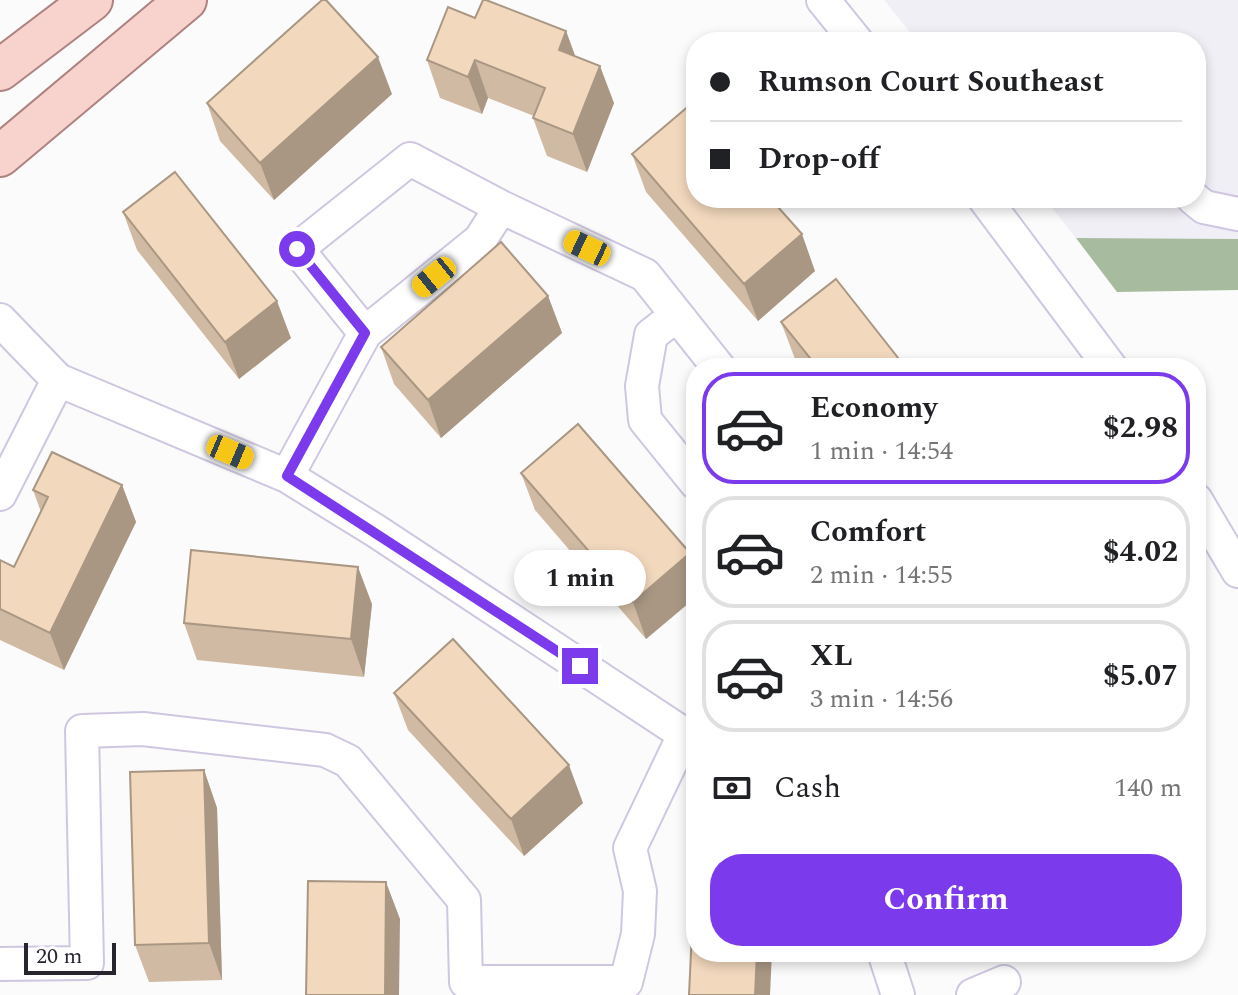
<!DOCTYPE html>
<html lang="en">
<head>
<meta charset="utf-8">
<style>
	body { margin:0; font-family:Spectral,serif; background:#f2f2f2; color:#202124; height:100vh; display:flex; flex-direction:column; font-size:30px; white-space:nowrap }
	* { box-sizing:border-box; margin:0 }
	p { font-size:26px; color:#757577 }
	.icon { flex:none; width:44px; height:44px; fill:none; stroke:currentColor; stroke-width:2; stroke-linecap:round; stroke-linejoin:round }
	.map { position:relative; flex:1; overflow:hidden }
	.sheet { position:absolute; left:686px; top:358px; width:520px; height:604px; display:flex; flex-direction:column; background:#fff; border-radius:32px; box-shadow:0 4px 12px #0003 }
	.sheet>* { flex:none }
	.banner { position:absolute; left:686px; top:32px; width:520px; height:176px; border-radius:32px; box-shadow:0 4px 12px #0003; display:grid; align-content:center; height:176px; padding:0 24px; background:#fff }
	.scale { position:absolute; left:24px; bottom:20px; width:92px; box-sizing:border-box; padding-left:8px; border:4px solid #28252f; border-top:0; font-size:22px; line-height:28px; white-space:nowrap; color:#28252f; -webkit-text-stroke:6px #fff; paint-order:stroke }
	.end { position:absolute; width:36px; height:36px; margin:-18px; border:10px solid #7c3aed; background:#fff; box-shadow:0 0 0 4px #fff }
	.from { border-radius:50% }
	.bubble { position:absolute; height:56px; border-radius:28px; background:#fff; box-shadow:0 4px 12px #0003; font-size:26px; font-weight:700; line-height:56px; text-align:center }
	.car { position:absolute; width:24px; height:48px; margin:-24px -12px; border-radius:10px; box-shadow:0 0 6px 2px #0007; background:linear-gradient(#f5c518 24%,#345 0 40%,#f5c518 0 76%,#345 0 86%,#f5c518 0) }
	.banner b { display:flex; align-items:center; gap:28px; height:76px; font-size:30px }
	.banner b+b { border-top:2px solid #e0e0e0 }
	.banner i { width:20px; height:20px; background:#202124 }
	ul { padding:14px 0 0; list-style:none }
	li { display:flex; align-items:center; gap:24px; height:112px; margin:0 16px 12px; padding:0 8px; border:4px solid #e0e0e0; border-radius:32px }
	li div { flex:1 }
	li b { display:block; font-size:30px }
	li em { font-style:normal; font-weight:700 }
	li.on { border-color:#7c3aed }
	li>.icon { width:72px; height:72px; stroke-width:1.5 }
	.pay { display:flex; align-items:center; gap:20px; height:88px; padding:0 24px; font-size:30px }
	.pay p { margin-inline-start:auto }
	.action { display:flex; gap:16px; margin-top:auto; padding:16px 24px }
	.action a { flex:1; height:92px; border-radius:32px; background:#7c3aed; color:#fff; font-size:32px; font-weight:700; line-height:92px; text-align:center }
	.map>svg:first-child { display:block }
	.built { fill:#f1eff6 }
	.forest { fill:#a7bb9f }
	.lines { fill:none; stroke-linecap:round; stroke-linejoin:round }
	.minor-casing { stroke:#cfc7e1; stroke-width:36 }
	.major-casing { stroke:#ad8381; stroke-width:44 }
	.minor { stroke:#fff; stroke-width:32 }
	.major { stroke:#f8d3ce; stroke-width:40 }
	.wall { fill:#d0baa3 }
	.shaded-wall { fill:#a99784 }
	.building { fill:#f2d8bd; stroke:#a99784; stroke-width:2 }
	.route { stroke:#7c3aed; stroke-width:10 }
</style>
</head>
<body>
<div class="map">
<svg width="1238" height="995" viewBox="0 0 1238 995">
	<rect width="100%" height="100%" fill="#fbfbfb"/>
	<path class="built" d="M884,0H1238V239L1076,238L1044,198H1196V42H918Z"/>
	<path class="forest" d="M1076,238L1238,239V290L1117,292Z"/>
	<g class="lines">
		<defs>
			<path id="minor" d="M823,0L857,42
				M984,198L1111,368
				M1193,198L1204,207L1238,214
				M677,315L651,335L642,386L645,420L696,483
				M0,320L58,380L287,476L376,531L696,742
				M365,333L297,249L410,159L501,207
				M287,476L365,333L480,240L501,207L645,275L719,368
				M0,494L58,380
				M1196,500L1238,571
				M884,952L898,995
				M0,964L87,963L82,731L143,729L325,750L348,761L464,900L466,982H626L638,934L640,891L630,848L685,733
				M973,995L1004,982"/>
			<path id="major" d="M0,70L92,0
				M0,156L186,0"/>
		</defs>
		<use href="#minor" class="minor-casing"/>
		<use href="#major" class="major-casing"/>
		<use href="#minor" class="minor"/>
		<use href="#major" class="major"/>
	</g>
	<path class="wall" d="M475,18L566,31L575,56L614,103L587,172L547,156L533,118L534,116L488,98L482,114L440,98L427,60Z
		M392,94L274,200L220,141L207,103Z
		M632,154L815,271L758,321L646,192Z
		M123,212L291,338L239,379L137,250Z
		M548,296L562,333L441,438L394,384L381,347Z
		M781,322L906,368H802L795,359Z
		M521,473L690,553L696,570V597L646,639L535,510Z
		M122,485L136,522L64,670L0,640V560L14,567L41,512L33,490Z
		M372,604L364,677L197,660L184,623Z
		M394,693L583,803L524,856L408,730Z
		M204,770L217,808L222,980L149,982L135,945Z"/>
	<path class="shaded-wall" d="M566,31L580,69L559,50Z
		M378,57L392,94L274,200L260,163Z
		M475,60L488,98L482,114L468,77Z
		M600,66L614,103L587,172L573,134Z
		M802,234L815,271L758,321L744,284Z
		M548,296L562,333L441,438L428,400Z
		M277,301L291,338L239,379L225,342Z
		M122,485L136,522L64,670L50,633Z
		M690,553L696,570V597L646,639L633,602Z
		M358,567L372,604L364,677L351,639Z
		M569,765L583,803L524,856L511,819Z
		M204,770L217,808L222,980L209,943Z
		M386,882L400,919L399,995H385Z
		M757,952H772L770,995H755Z"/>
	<path class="building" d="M322,0H326L378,57L260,163L207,103Z
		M483,0H486L566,31L559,50L600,66L573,134L533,118L545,88L475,60L468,77L427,60L448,7L475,18Z
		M690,105L696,112V198H770L802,234L744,284L632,154Z
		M175,172L277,301L225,342L123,212Z
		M501,242L548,296L428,400L381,347Z
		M836,279L906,368H818L781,322Z
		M578,424L690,553L633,602L521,473Z
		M52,452L122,485L50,633L0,609V560L14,567L48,497L33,490Z
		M191,550L358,567L351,639L184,623Z
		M453,639L569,765L511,819L394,693Z
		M204,770L209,943L135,945L130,772Z
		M695,866H696V952H757L755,995H689Z
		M308,881L386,882L385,995H306Z"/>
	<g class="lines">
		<path class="route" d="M297,249L365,333L287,476L580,666"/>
	</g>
</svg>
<div class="scale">20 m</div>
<i class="end from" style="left:297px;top:249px"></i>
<i class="end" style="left:580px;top:666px"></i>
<div class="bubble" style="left:514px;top:550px;width:132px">1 min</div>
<i class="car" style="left:587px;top:248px;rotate:295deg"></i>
<i class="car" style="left:434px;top:277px;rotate:231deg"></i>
<i class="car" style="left:230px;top:452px;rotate:113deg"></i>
<div class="banner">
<b><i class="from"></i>Rumson Court Southeast</b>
<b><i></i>Drop-off</b>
</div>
<section class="sheet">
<ul>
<li class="on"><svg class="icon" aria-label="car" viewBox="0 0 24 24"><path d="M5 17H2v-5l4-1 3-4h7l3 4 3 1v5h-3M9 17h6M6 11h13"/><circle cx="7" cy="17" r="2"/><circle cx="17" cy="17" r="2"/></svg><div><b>Economy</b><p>1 min · 14:54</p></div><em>$2.98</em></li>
<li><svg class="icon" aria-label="car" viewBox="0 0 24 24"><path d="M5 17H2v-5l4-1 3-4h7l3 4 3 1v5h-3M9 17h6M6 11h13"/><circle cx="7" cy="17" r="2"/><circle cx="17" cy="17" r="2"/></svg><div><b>Comfort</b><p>2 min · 14:55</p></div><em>$4.02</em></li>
<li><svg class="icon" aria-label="car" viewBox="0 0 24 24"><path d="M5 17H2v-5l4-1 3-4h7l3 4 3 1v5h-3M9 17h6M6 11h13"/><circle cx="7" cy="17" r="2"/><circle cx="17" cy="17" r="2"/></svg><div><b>XL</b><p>3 min · 14:56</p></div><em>$5.07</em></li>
</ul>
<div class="pay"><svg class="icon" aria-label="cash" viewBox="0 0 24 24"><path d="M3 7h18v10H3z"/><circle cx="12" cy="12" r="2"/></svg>Cash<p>140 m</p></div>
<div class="action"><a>Confirm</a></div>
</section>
</div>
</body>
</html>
